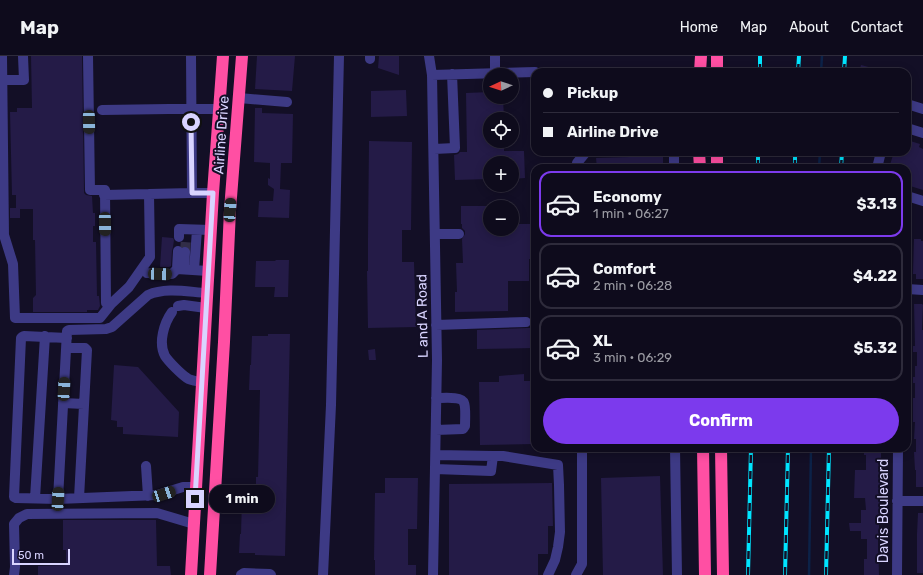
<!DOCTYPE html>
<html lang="en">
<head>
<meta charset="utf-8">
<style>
	body { margin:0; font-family:Rubik,sans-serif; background:#171425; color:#f1f3f6; height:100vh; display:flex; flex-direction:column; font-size:15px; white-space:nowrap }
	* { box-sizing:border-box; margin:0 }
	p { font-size:13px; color:#9b9ba3 }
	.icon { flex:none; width:22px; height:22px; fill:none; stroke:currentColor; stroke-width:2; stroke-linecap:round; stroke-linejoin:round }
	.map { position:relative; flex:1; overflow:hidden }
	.sheet { position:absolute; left:531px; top:108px; width:380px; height:288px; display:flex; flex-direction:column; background:#0e0b1c; border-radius:12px; box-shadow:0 2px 10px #0003,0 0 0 1px #2e2b3b }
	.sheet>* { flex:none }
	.top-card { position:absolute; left:531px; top:12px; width:380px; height:88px; border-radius:12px; box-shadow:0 2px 10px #0003,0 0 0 1px #2e2b3b; display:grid; align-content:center; height:88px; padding:0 12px; background:#0e0b1c }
	.needle { width:26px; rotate:267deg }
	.controls { position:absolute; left:483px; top:12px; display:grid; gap:8px }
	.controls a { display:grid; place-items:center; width:36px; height:36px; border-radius:50%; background:#0e0b1c; box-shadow:0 2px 10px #0003,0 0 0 1px #2e2b3b; font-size:20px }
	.scale { position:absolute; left:12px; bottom:10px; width:58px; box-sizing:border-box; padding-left:4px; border:2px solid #d9d4ff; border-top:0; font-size:11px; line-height:14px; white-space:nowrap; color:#d9d4ff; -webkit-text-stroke:3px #130f26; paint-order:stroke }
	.end { position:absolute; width:18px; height:18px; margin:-9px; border:5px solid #d9d4ff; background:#111; box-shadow:0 0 0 2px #111 }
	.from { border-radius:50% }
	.bubble { position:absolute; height:28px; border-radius:14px; background:#0e0b1c; box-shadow:0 2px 10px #0003,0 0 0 1px #2e2b3b; font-size:13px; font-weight:700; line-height:28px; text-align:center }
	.car { position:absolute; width:12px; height:24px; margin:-12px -6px; border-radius:5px; box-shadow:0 0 3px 1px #0007; background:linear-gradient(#222 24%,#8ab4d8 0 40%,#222 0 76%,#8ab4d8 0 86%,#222 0) }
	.top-card b { display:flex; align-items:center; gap:14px; height:38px; font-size:15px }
	.top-card b+b { border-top:1px solid #2e2b3b }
	.top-card i { width:10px; height:10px; background:#f1f3f6 }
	ul { padding:7px 0 0; list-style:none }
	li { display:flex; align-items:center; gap:12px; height:66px; margin:0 8px 6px; padding:0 4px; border:2px solid #2e2b3b; border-radius:12px }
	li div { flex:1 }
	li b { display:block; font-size:15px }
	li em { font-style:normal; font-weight:700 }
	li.current { border-color:#7c3aed }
	li>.icon { width:36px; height:36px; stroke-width:1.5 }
	.button { display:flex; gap:8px; margin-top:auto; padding:8px 12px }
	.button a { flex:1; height:46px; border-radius:24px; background:#7c3aed; color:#fff; font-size:16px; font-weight:700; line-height:46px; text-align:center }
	header { display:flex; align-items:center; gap:24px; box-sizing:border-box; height:56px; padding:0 20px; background:#0e0b1c; border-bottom:1px solid #2e2b3b }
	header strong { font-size:19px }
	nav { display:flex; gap:22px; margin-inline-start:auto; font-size:14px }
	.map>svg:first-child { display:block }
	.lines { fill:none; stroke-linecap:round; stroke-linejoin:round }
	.stream { stroke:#0c2248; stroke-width:2.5 }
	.building { fill:#241b47 }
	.minor-tunnel { stroke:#312d47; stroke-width:10; stroke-dasharray:10 5; stroke-linecap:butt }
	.minor { stroke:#3d3a85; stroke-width:10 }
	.highway { stroke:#ff4fa3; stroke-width:12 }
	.rail-casing { stroke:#00e5ff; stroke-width:4 }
	.rail { stroke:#130f26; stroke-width:2.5; stroke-dasharray:8; stroke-linecap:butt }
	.route { stroke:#d9d4ff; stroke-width:5 }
	.labels { text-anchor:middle; stroke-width:4; stroke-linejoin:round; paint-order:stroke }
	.street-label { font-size:14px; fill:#d9d4ff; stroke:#130f26 }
</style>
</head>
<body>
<header>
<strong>Map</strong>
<nav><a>Home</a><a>Map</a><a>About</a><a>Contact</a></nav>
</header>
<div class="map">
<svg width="923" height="519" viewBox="0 0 923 519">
	<rect width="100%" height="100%" fill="#130f26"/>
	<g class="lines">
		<path class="stream" d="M821,16L822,0
			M819,112L820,96
			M809,519L811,392"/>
	</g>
	<path class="building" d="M31,0H82L84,134V137L86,139L92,140L93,157H95V170H93V186H96L97,240H99L100,250L98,254H87V256H33V242L36,239L35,184H33V153H20V162H10V152H16V139H12L10,56H17V52H32Z
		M257,0H295L292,35L255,33Z
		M379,0H399V19L378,12Z
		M861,9L880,14V16H859Z
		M406,34L407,60L371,61V35Z
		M490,36V41H503L504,63H490V85H504V95H524L525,122L512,123V107H490V123L455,124L454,99L458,98L460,96H467L466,37Z
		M255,52H262V57L293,58L292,107H281L280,133L290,134L289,162L258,161L259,145H273L274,133L268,129V122L270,123V107L254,106Z
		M907,84L920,88L919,91L923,93V134L907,129V112H889L894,96H907Z
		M369,85L412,86L411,174H402V206H414L416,271L368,272L367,215H368V182Z
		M663,100V112H597L596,102Z
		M461,150H490V173H512V168H535V203H529V225H508V255L455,256V236H457L456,207H463L462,183L465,178V175L462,172V168H461Z
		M162,181L173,182L174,184L173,191L172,195L171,210L169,211H160Z
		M914,183H921V185H923V223H916V218H913Z
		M276,204H289L288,241H274L275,231H255L256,205H275Z
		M914,248H922L923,249L922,274H923V431H916V414H915L914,396H916V383H914L915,366H913V342H915V327H913V321H915V310H917V296H913V290H915Z
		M527,272H535V292L477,293V274Z
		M268,278H290L285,500L255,499V497H239L240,478H241L242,443H253V432H256V421H258L260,334H249L250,309H251L252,280H268Z
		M375,293L376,304H369L368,294Z
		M114,309L138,311L179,356L178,381L123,378V371H117V365L111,364Z
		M524,318V325H535V388L480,389L479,326H499V320Z
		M864,392H881V448L879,449V483H878L879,519H864V503H867V483H861V475H850L849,467H861V454H866L865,442H854L855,414H866V399H864Z
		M660,420L663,519H603L601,422Z
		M385,422H418L417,473H408V509H416V519H375V504H374L375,437H385Z
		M552,427L553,470H548V498H538V519H449V428Z
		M918,457H923V517H917V478Z
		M63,464H156L157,510H170L171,519H38V510L66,509V494H63Z"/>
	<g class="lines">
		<path class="minor-tunnel" d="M185,196L186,182"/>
		<path class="minor" d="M2,0L4,179L13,208L15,262H100L112,247
			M88,0L90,134H105L106,247H112L129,231L150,201L149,138L192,137L191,0
			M370,0V3
			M429,0L432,19L437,304L433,519
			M547,16H556
			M495,17V0
			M432,19L535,16
			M2,24H24L23,0
			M239,42L287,46
			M907,48L923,53
			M102,54L169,53H218
			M907,72L923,77
			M434,93L455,92L452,18
			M674,96V112
			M577,112V107L586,96
			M877,112L881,96
			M192,137H213
			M104,139L149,138
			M907,140L923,145
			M435,178H459
			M179,181V173L211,174
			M178,195L177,213L208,215
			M184,213L185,196
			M194,214L197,174
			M147,217L172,218L177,213
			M907,233L923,234
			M178,250L184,249L206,252
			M172,256C164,267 158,287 165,300C169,306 181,318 187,322C191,325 197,325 202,326
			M436,269L526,266
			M67,282L24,280L22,281L21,282L14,441L16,442L58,443L157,439L183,431H196
			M66,292H85L87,294L79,442
			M63,347L84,348
			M436,374L463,373L465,370C465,365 466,351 464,347C462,340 443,342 436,342
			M675,392L677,519
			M436,399L493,400
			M146,410L148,440
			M435,413L491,415L493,400H503L558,409L559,429L560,476L558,491L555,504L548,519
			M35,442L45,280
			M58,443L67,275L69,274L106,273L112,271L148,239C166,231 188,236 207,237
			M897,445H923
			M14,519L15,511L14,468L19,462L27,458L157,457L194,468
			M241,519L244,517L270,518L271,519
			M323,519L331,349L339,0
			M576,519L582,508V392
			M897,519L898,392"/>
		<path class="highway" d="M700,16L701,0
			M717,16V0
			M699,96L700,112
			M717,112V96
			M703,392L705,519
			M721,392L723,519
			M191,519L213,137L223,0
			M210,519L224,286L230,154L242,0"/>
		<defs>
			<path id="rail" d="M760,16V0
				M798,16L799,0
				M844,16L845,0
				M758,112V96
				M795,112V96
				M841,112L842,96
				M748,519L751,392
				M785,519L788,392
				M826,519L829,392"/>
		</defs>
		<use href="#rail" class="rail-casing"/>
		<use href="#rail" class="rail"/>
	</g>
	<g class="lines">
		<path class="route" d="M191,66L192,137H213L195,443"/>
	</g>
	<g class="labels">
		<g class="street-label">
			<text transform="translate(221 79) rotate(-86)" y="5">Airline Drive</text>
			<text transform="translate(422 260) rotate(-91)" y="5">L and A Road</text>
			<text transform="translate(883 455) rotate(-90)" y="5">Davis Boulevard</text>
		</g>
	</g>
</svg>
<div class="controls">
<a><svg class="needle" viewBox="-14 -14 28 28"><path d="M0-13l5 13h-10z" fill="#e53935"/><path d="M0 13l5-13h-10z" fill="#9b9ba3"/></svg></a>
<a><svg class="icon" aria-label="locate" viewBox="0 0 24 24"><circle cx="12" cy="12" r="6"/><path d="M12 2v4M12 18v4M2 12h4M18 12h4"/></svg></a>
<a>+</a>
<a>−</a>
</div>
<div class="scale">50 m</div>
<i class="end from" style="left:191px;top:66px"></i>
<i class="end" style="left:195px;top:443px"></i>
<div class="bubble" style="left:209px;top:429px;width:66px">1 min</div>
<i class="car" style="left:89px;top:66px;rotate:179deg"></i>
<i class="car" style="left:230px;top:154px;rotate:4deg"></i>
<i class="car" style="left:105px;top:168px;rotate:179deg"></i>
<i class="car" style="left:160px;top:218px;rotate:92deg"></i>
<i class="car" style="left:64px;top:333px;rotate:3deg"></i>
<i class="car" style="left:164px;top:438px;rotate:72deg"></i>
<i class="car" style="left:58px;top:443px;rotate:3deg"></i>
<div class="top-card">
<b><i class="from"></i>Pickup</b>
<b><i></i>Airline Drive</b>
</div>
<section class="sheet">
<ul>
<li class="current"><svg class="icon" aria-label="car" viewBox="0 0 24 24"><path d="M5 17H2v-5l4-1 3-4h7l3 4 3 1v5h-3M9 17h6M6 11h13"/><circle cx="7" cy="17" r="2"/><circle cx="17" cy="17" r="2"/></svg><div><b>Economy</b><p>1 min · 06:27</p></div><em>$3.13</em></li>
<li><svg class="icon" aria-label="car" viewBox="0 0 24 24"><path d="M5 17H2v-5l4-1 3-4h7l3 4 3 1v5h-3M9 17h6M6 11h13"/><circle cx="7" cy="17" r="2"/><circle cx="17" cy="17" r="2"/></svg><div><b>Comfort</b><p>2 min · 06:28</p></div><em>$4.22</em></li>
<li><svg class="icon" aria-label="car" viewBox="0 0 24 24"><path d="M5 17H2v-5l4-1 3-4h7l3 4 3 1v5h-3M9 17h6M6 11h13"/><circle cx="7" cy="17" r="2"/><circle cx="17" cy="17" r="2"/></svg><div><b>XL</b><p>3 min · 06:29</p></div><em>$5.32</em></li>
</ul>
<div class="button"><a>Confirm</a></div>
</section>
</div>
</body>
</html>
